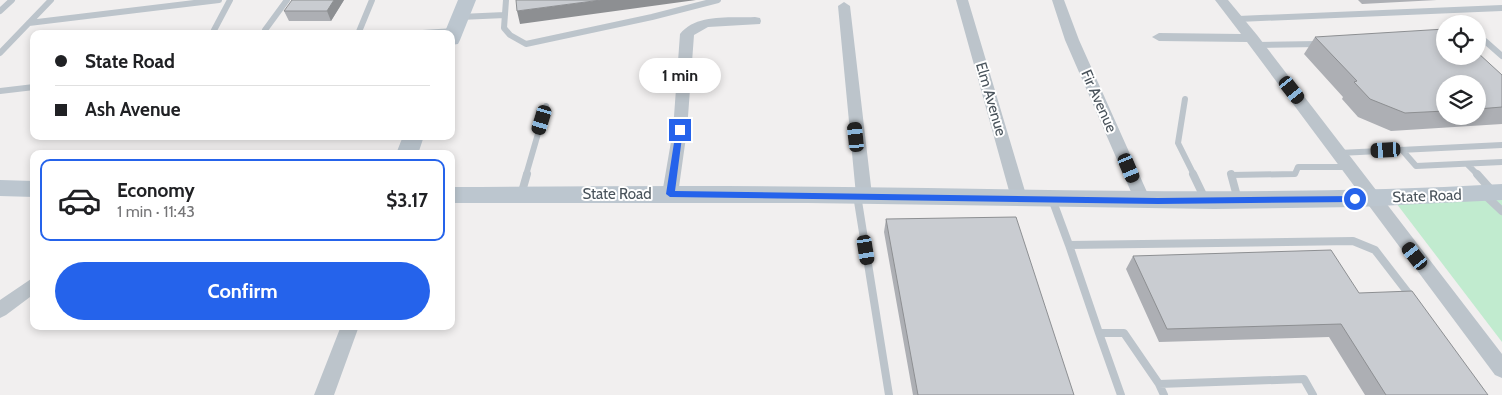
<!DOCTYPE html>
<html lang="en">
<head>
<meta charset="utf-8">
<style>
	body { margin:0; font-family:Cabin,sans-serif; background:#f2f2f2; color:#202124; height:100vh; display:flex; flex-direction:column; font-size:19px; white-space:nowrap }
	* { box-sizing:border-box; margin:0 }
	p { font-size:16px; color:#757577 }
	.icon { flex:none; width:28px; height:28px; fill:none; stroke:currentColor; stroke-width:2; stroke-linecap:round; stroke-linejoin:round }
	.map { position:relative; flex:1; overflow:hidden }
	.sheet { position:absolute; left:30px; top:150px; width:425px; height:180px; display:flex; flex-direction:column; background:#fff; border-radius:10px; box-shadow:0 2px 8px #0003 }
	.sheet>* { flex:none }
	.banner { position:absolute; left:30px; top:30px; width:425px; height:110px; border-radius:10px; box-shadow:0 2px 8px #0003; display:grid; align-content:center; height:110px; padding:0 25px; background:#fff }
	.fabs { position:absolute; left:1436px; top:15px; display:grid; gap:10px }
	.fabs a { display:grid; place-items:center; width:50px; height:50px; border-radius:50%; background:#fff; box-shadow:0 2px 8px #0003; font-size:25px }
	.end { position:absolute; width:22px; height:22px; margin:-11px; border:6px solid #2563eb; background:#fff; box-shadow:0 0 0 2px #fff }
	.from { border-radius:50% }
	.bubble { position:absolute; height:35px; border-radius:18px; background:#fff; box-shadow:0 2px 8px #0003; font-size:16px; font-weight:700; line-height:35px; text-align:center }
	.car { position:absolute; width:15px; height:30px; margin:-15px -8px; border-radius:6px; box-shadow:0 0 4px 1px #0007; background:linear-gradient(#222 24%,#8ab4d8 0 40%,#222 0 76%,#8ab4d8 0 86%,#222 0) }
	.banner b { display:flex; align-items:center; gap:18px; height:48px; font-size:19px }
	.banner b+b { border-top:1px solid #e0e0e0 }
	.banner i { width:12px; height:12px; background:#202124 }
	ul { padding:9px 0 0; list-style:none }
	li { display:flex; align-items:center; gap:15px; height:82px; margin:0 10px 8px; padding:0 15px; border:2px solid #e0e0e0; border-radius:10px }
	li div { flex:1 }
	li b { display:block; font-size:19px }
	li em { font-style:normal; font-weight:700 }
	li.on { border-color:#2563eb }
	li>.icon { width:45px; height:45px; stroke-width:1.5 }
	.cta { display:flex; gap:10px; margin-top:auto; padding:10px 25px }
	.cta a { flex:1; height:58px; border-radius:30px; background:#2563eb; color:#fff; font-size:20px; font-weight:700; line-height:58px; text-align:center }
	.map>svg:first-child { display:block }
	.green { fill:#c1ebcf }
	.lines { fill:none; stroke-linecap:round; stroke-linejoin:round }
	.service-far1 { stroke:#bcc4cb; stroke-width:6 }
	.service { stroke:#bcc4cb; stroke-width:8 }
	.minor { fill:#bcc4cb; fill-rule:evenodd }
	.secondary { fill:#bcc6cf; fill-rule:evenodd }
	.wall { fill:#adafb4; fill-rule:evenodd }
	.shaded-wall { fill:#8d8f92 }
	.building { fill:#c9ccd1; stroke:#8d8f92 }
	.route { fill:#2563eb }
	.labels { text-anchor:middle; stroke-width:4; stroke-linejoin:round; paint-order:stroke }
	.street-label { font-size:15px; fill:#49535b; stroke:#fff }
</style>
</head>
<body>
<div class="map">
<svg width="1502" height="395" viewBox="0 0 1502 395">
	<rect width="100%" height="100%" fill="#f1efef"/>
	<path class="green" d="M1502,192V342L1393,199Z"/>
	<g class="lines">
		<path class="service-far1" d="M506,0L504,28L510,35L526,44L652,17L718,0
			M0,11L12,0
			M460,17L505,15
			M1238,19L1502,8
			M29,23L219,0
			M265,30L287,0
			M212,34L230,0
			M358,34L372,0
			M406,34L455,31
			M1478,42L1485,41L1502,56
			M1258,45L1318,44
			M0,53L51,0
			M0,91L34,87
			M1185,99L1178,143L1194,175
			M1402,150L1416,166L1502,162
			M1339,153L1502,145
			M1467,164L1478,175
			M526,175L546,106
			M1231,175L1295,174L1298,167H1349"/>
		<path class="service" d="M1193,174L1205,199
			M1231,174L1238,200
			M1477,174L1493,192
			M521,195L527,174
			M857,195L889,395
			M1485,195L1502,211
			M1052,199L1069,245L1353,241L1375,250L1412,298
			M1069,245L1099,333H1124L1159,384
			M1099,333L1121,395
			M1164,395L1159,384L1304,379L1313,395"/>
		<path class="minor" d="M956,0H968L1027,198L1025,202H1013L1011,198Z
			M1052,0H1064L1079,40L1151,201L1149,205L1143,207L1137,205L1135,201L1065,40Z
			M1215,0H1228L1257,35L1502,354V378L1495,375L1247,42L1159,41L1152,37L1159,33L1241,34Z
			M844,2L850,6L872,195L870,199H858L856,195L838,6Z
			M755,17L760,18L761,21L760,24L708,27L694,35L687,130L678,194L676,198H664L662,194L673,130L680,34C696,13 732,18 755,17Z
			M34,277V294L6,315L0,318V300Z
			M341,326H359L334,395H314Z"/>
		<path class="secondary" d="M458,0H476L460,40L458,44L451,45V34H444Z
			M403,136H424L418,154H396Z
			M0,180L34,181V197L0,196Z
			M1502,184V200L1358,207L1214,209L808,203H451V187C610,186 768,185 927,188C1119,191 1310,195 1502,184Z"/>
	</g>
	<path class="wall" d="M344,0L331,21H289L284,11Z
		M1358,0H1437L1362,4Z
		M1315,37L1502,75V124L1391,131L1358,117L1342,99L1343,97L1304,54ZM1445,84H1478V116H1445Z
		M886,219L1074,395H913L884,232Z
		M1133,256L1359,293L1488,395H1365L1329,337L1159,342L1126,269Z"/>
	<path class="shaded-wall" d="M334,0H344L331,21L327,11Z
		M601,0H696L520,24L517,11Z"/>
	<path class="building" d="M292,0H334L327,11H284Z
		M516,0H601L517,11Z
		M1445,29V56H1478V53L1502,75V107L1478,109V84H1445V111L1405,113L1370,99L1354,82L1357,81L1315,37Z
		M1016,217L1074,395H918L886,219Z
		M1331,250L1359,293L1412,291L1488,395H1386L1341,324L1167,329L1133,256Z"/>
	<path class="route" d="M680,127L683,130L675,191L1158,198L1355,196L1359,199L1355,202L1158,204L670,197L666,194L676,130Z"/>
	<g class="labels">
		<g class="street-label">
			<text transform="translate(991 99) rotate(74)" y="5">Elm Avenue</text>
			<text transform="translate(1099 101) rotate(66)" y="5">Fir Avenue</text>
			<text x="617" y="199">State Road</text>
			<text transform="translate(1427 196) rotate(-2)" y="5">State Road</text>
		</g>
	</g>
</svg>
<div class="fabs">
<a><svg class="icon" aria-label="locate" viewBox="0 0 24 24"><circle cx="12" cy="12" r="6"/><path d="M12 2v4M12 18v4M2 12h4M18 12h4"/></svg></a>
<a><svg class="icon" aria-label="layers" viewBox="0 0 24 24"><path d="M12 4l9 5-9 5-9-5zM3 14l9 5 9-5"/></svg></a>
</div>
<i class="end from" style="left:1355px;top:199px"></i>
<i class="end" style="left:680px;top:130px"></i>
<div class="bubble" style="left:639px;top:58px;width:82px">1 min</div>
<i class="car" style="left:1292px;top:90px;rotate:142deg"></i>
<i class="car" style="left:542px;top:120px;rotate:197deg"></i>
<i class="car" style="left:856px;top:137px;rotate:354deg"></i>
<i class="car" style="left:1386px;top:150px;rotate:267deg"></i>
<i class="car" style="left:1129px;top:168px;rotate:157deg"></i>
<i class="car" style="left:866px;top:250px;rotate:171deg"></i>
<i class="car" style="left:1415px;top:256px;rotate:322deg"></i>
<div class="banner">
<b><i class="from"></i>State Road</b>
<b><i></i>Ash Avenue</b>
</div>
<section class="sheet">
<ul>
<li class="on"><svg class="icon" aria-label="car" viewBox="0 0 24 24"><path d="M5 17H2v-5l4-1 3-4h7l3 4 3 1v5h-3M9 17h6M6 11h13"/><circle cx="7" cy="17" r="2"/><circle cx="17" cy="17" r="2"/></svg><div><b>Economy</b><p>1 min · 11:43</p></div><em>$3.17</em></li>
</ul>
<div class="cta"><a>Confirm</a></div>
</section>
</div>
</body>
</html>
